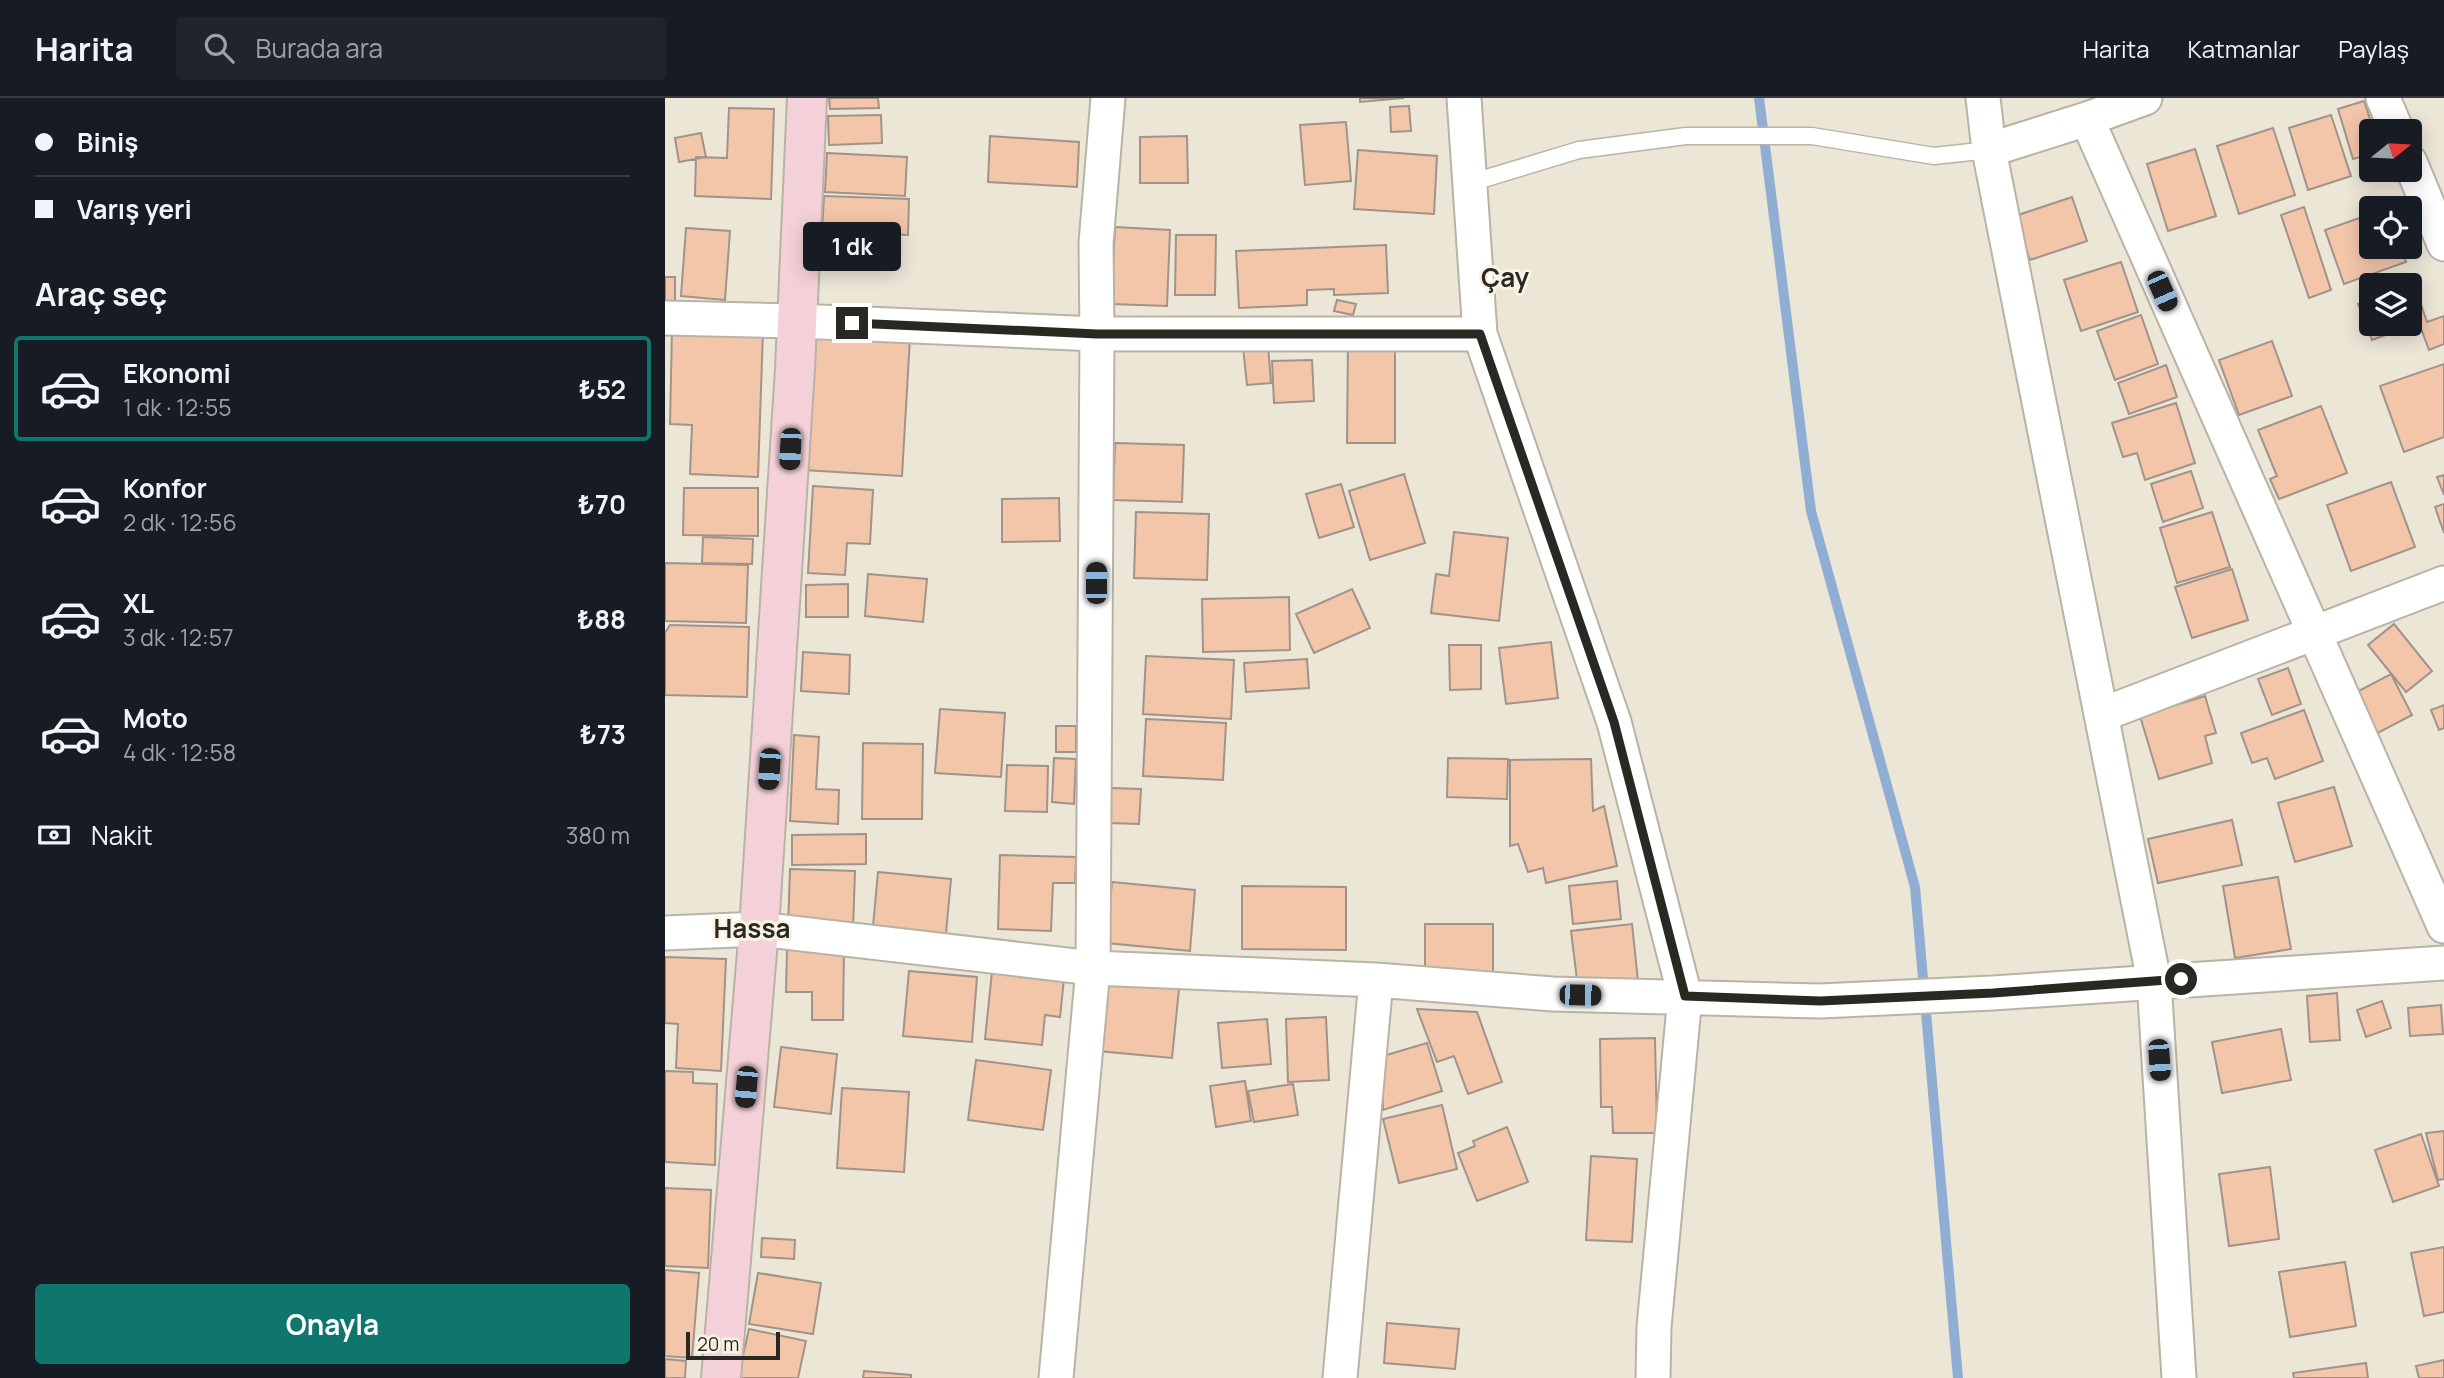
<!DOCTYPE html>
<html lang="tr">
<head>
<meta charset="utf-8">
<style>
	body { margin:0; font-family:Manrope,sans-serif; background:#20242c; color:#f1f3f6; height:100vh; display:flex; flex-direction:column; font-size:26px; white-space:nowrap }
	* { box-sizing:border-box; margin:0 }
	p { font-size:23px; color:#9ea1a6 }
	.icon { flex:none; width:38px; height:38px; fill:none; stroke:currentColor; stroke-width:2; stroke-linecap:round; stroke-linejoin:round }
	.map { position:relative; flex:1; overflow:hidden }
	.sheet { display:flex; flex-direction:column; background:#171b24; width:665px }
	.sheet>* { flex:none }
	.top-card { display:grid; align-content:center; height:154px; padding:0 35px; background:#171b24 }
	.needle { width:46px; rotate:72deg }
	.controls { position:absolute; left:1694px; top:21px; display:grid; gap:14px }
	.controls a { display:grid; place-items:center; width:63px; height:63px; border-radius:7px; background:#171b24; box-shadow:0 4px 18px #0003; font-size:35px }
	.scale { position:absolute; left:21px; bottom:18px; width:94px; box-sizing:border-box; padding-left:7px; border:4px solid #2a2823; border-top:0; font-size:19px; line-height:24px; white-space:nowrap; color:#2a2823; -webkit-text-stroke:5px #faf3e4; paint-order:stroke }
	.end { position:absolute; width:32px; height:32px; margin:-16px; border:9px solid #2a2823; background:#fff; box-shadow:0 0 0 4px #fff }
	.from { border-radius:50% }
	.bubble { position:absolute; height:49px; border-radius:7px; background:#171b24; box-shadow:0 4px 18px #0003; font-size:23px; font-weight:700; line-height:49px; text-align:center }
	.car { position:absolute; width:21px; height:42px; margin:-21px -10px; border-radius:9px; box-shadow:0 0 5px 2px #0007; background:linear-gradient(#222 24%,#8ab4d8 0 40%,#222 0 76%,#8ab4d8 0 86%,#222 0) }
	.top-card b { display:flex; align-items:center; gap:24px; height:66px; font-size:26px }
	.top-card b+b { border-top:2px solid #363941 }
	.top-card i { width:18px; height:18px; background:#f1f3f6 }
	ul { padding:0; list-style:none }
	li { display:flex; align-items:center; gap:21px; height:105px; margin:0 14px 10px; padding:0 21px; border:4px solid transparent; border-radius:7px }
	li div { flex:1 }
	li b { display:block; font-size:26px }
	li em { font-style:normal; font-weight:700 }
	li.selected { border-color:#0f766e }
	li>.icon { width:63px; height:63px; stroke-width:1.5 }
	h2 { padding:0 35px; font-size:32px; line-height:84px }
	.pay { display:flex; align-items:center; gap:18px; height:77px; padding:0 35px; font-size:26px }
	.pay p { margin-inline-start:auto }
	.action { display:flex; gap:14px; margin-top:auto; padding:14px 35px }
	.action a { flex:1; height:80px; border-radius:7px; background:#0f766e; color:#fff; font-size:28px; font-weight:700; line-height:80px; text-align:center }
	header { display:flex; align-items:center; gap:42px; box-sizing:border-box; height:98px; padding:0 35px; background:#171b24; border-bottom:2px solid #363941 }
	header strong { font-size:33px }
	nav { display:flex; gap:38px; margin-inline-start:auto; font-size:24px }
	.search { width:490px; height:63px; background:#20242c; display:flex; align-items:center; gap:18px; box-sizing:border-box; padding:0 24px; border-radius:7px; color:#9ea1a6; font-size:26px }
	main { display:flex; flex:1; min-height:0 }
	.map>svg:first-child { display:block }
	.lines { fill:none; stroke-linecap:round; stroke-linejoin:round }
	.stream { stroke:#90add3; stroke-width:10 }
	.building { fill:#f3c6aa; stroke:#a1938a; stroke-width:2 }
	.lane-casing { stroke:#b9b3a5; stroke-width:19 }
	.street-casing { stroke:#b9b3a5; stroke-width:37 }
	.secondary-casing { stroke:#b9b3a5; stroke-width:42 }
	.lane { stroke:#fff; stroke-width:16 }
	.street { stroke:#fff; stroke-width:33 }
	.secondary { stroke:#f4d1d8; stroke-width:38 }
	.route { stroke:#2a2823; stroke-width:9 }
	.labels { text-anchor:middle; stroke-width:6; stroke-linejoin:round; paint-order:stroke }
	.district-label { font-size:26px; font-weight:bold; fill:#2a2823; stroke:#faf3e4 }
</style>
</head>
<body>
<header>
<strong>Harita</strong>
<div class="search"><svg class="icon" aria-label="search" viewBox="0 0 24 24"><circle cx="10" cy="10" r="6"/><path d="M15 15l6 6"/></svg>Burada ara</div>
<nav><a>Harita</a><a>Katmanlar</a><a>Paylaş</a></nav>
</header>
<main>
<section class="sheet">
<div class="top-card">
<b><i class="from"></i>Biniş</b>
<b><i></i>Varış yeri</b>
</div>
<h2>Araç seç</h2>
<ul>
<li class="selected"><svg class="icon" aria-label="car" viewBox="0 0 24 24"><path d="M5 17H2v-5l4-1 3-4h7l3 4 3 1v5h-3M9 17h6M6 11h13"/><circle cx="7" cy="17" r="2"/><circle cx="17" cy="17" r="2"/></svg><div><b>Ekonomi</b><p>1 dk · 12:55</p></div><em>₺52</em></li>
<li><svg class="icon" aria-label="car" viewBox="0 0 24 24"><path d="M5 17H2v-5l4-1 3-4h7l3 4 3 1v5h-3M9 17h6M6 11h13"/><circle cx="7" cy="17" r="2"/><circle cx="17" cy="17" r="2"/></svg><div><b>Konfor</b><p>2 dk · 12:56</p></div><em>₺70</em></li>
<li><svg class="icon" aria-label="car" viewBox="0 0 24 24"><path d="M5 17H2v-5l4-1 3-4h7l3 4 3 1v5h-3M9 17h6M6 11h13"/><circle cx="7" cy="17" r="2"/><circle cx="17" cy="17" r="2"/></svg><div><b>XL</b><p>3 dk · 12:57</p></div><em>₺88</em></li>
<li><svg class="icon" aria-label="car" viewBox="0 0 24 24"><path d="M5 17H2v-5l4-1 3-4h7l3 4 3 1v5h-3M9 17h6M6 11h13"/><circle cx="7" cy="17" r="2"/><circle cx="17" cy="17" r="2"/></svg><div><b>Moto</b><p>4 dk · 12:58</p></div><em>₺73</em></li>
</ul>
<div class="pay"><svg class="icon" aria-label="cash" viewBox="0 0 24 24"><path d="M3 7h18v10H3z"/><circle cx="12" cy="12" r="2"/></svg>Nakit<p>380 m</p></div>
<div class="action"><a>Onayla</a></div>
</section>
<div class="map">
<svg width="1779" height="1280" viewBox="0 0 1779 1280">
	<rect width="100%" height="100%" fill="#ece6d7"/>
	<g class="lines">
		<path class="stream" d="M1094,0L1146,413L1250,789L1293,1280"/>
	</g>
	<path class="building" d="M164,0H213L214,10L165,11Z
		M695,0H739L695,4Z
		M1699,3L1709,33H1706V56L1688,61L1673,11Z
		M744,8L746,33L726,34L725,9Z
		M64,10L109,11L106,101L30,98L31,59L62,60Z
		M216,17L217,45L164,47L163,18Z
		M1666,17L1686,78L1643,92L1624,30Z
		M681,24L686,83L640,87L635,27Z
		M1608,30L1630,97L1574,116L1552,48Z
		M36,35L41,59L14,64L10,40Z
		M325,38L414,44L412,89L323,84Z
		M522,38L523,85H475V39Z
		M1530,51L1551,118L1503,133L1482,66Z
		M693,52L772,58L769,116L689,111Z
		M162,55L242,59L240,98L160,94Z
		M159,98L244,101L243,137L157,133Z
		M1407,99L1422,143L1365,162L1350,118Z
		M1639,109L1666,192L1644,200L1616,117Z
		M1706,116V149H1735L1741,164L1679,186L1660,132Z
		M450,129L505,132L502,208L446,206Z
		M21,130L65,133L60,202L16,198Z
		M511,137H551L550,197H510Z
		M721,147L723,195L669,197V191L642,192V207L574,210L571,153Z
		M1456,164L1473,214L1416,233L1399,182Z
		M0,179H10V205H0Z
		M1749,186L1762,224L1779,218V246L1764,252L1754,225L1707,242L1693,206L1706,201V226H1745L1744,187Z
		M672,202L691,206L688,217L669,213Z
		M1476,217L1493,266L1450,282L1432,233Z
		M7,231L98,233L93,379L25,376L27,327L5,326Z
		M147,234L245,240L237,378L139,372Z
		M683,243L730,244V345H682Z
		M1607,243L1627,298L1574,317L1554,262Z
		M603,247L606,285L582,287L578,249Z
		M647,262L649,303L609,305L607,263Z
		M1779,266V339L1739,354L1715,288Z
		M1501,267L1512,299L1464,316L1453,285Z
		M1511,305L1530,365L1480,382L1472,355L1458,359L1447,325Z
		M1656,308L1682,375L1614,401L1605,381L1612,378L1593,332Z
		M450,345L519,347L517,404L448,402Z
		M1526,373L1538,410L1498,424L1486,386Z
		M739,376L760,445L705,462L684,393Z
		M1779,377V397L1772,379Z
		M1726,384L1750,449L1686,473L1662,407Z
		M676,386L689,429L654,440L641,396Z
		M148,388L208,392L205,446L182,445L180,477L143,475Z
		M19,390H93V438L18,437Z
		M394,400L395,443L337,444V401Z
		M1779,406V435L1770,409Z
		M471,414L544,416L542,482L469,480Z
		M1547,414L1565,469L1512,485L1495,430Z
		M789,434L843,440L834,523L766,515L771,476L784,478Z
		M38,439L88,441L87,466L37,465Z
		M0,465L83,467L81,525L0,523Z
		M1567,471L1583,522L1527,540L1510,489Z
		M203,476L262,481L258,524L200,518Z
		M183,486V519H141V487Z
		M687,491L705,530L649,555L631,516Z
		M624,499L625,552L538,554L537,501Z
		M1729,526L1767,573L1741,594L1703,547Z
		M5,527L84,529L82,599L0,597V535Z
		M886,544L893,600L841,606L834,550Z
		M784,547H816V591L785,592Z
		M138,554L185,557L184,596L136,593Z
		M481,558L569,562L566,621L478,616Z
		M642,561L644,590L581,594L579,565Z
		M1623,570L1636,606L1607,617L1593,581Z
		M1726,576L1747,617L1709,637L1688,596Z
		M1540,598L1551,635L1540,638L1547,665L1494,681L1475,618Z
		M1779,607V630L1774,632L1766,612Z
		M275,611L340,615L336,679L270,675Z
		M1639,612L1658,663L1610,681L1602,660L1587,665L1576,635Z
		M481,621L561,625L558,682L478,678Z
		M391,628H411V654H391Z
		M129,637L154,639L151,691L174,692L173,726L125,723Z
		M198,645L258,646L257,721H197Z
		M389,660L411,661L409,706L387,704Z
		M783,660L843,661L842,701L782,699Z
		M926,661L928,713L939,708L952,768L881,785L878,770L863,774L853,746L845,748V662Z
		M342,667L383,668L382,714L340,713Z
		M1669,689L1687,748L1630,764L1613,705Z
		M446,690L476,691L474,726L444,725Z
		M1567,722L1577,767L1493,785L1483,741Z
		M201,736V766L127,767V737Z
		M335,757L411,759L410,785H388L386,833L333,831Z
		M125,771L190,773L188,832L123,830Z
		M213,774L286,781L280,846L207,839Z
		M1613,779L1626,851L1570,860L1558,788Z
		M952,783L956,821L908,826L904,788Z
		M447,784L530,792L525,853L441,845Z
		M577,788L681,789V852L577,851Z
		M760,826H828V874H760Z
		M967,826L973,883L913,890L906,833Z
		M122,851L179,852L178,922H147V894H121Z
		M0,859L61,861L56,973L11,970L13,926L0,925Z
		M244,873L312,879L307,944L238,938Z
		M327,874L399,881L395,919L380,917L377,947L320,941Z
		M440,883L514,891L507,960L433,953Z
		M1672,895L1675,942L1645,944L1642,898Z
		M1717,903L1726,930L1701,939L1692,912Z
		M1776,907L1778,936L1745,938L1743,910Z
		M752,911L812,914L837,984L803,996L789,958L772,964Z
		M661,919L664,982L623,984L621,921Z
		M602,921L606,966L557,970L553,925Z
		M1616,931L1626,982L1557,995L1547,944Z
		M990,940L992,1035H948L947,1009H936L935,941Z
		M762,945L777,993L718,1012V958Z
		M116,949L172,956L166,1016L109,1009Z
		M311,962L386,972L378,1032L303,1022Z
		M0,973L28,974V985L52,986L50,1067L0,1064Z
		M580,983L586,1023L551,1029L545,988Z
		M628,986L633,1017L589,1024L583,993Z
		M177,990L244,994L239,1074L172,1070Z
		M777,1007L792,1071L734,1085L718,1021Z
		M842,1029L863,1084L812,1103L793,1055L810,1048L808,1043Z
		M1779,1033V1081L1773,1082L1761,1035Z
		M1756,1036L1774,1088L1728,1104L1710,1052Z
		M926,1058L972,1061L967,1144L921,1142Z
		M1605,1069L1614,1141L1564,1148L1554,1076Z
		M0,1090L46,1092L43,1170L0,1168Z
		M97,1140L130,1142L129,1161L96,1159Z
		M1779,1149V1214L1759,1218L1746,1155Z
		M1680,1164L1691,1228L1625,1239L1614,1174Z
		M0,1172L34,1175L27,1260L0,1258Z
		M93,1175L156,1185L148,1236L84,1226Z
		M722,1225L794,1231L790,1271L719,1265Z
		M84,1231L141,1243L133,1280H73Z
		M0,1261L21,1263L20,1280H0Z
		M1779,1262V1280H1754L1751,1268Z
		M1701,1265L1703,1280H1629L1628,1275Z
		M199,1273L246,1277V1280H198Z"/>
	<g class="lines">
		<defs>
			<path id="lane" d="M805,85L914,52L1021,38H1147L1269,58L1324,52"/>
			<path id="street" d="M799,0L815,236L949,624L1020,898L989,1229L988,1280
				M1318,0L1324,52L1489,883L1514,1280
				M1718,0L1732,33
				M1422,21L1779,828
				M1324,52L1422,21L1480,0
				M1745,64L1779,146
				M0,220L132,223L432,236H815
				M1436,617L1779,485
				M0,835L94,831L428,870L711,882L888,896L1155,903L1328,895L1779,865
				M391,1280L428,870L432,236L431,145L443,0
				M675,1280L711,882"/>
			<path id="secondary" d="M56,1280L94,831L130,271L142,0"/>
		</defs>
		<use href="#lane" class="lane-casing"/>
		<use href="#street" class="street-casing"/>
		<use href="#secondary" class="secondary-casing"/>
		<use href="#lane" class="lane"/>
		<use href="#street" class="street"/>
		<use href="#secondary" class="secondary"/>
	</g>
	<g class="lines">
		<path class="route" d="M187,225L432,236H815L949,624L1020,898L1155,903L1328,895L1516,881"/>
	</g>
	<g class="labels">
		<g class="district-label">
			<text x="840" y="189">Çay</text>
			<text x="87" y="840">Hassa</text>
		</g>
	</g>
</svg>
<div class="controls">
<a><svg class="needle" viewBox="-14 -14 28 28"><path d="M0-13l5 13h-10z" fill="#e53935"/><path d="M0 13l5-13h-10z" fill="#9ea1a6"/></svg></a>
<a><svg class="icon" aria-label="locate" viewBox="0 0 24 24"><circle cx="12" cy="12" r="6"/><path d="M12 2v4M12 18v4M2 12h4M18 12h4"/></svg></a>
<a><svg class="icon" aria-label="layers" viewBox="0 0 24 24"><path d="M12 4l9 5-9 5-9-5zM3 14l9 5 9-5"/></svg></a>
</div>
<div class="scale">20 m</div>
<i class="end from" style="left:1516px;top:881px"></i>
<i class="end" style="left:187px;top:225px"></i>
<div class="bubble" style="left:138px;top:124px;width:98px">1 dk</div>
<i class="car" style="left:1497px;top:193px;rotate:156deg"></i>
<i class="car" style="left:125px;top:351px;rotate:183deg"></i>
<i class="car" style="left:431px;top:485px;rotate:0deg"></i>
<i class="car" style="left:104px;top:671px;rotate:184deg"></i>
<i class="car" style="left:915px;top:897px;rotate:91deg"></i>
<i class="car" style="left:1494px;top:962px;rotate:176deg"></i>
<i class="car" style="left:81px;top:989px;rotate:185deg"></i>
</div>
</main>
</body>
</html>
